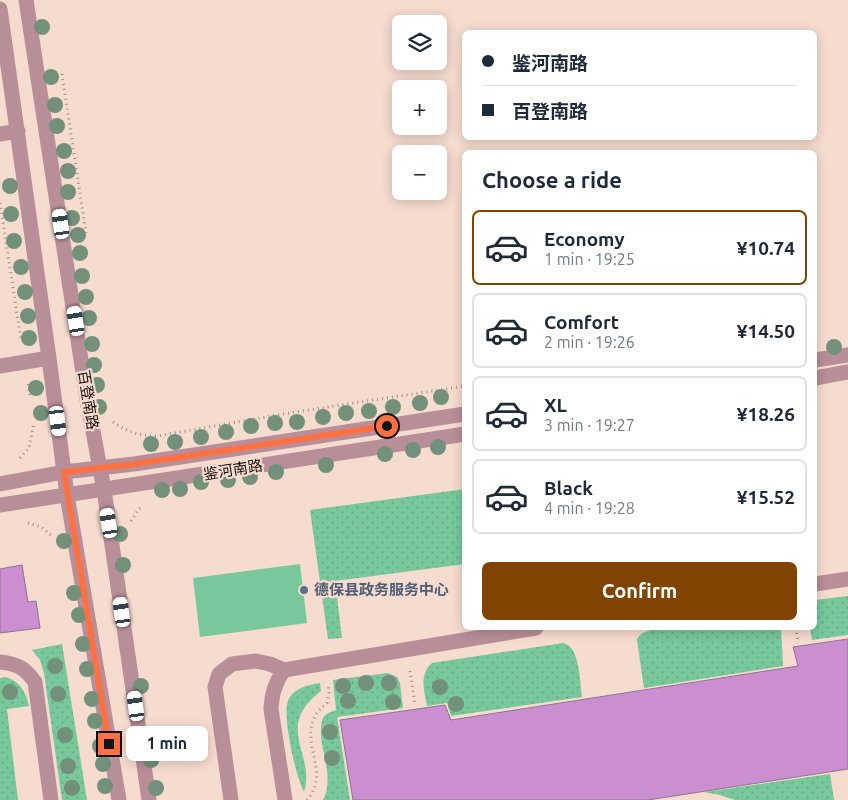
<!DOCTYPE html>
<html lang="en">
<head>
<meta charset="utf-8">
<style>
	body { margin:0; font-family:Ubuntu,"Noto Sans SC",sans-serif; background:#f6f6f7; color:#1f2937; height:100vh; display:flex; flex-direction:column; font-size:19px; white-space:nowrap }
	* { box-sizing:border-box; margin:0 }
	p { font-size:16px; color:#747a83 }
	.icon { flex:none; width:28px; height:28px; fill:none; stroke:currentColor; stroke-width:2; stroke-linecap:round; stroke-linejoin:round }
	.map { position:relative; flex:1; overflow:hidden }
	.drawer { position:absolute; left:462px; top:150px; width:355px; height:480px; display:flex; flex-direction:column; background:#fff; border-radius:8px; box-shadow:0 2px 12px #0003 }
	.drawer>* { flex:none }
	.hud { position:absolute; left:462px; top:30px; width:355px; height:110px; border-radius:8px; box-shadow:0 2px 12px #0003; display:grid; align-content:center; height:110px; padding:0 20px; background:#fff }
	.controls { position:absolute; left:392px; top:15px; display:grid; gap:10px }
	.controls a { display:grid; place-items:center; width:55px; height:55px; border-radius:8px; background:#fff; box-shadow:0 2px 12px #0003; font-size:25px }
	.end { position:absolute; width:22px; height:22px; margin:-11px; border:6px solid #ff7043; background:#111; box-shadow:0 0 0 2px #111 }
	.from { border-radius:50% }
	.bubble { position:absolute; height:35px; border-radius:8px; background:#fff; box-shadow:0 2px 12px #0003; font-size:16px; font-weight:700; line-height:35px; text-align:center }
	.car { position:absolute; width:15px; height:30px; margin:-15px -8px; border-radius:6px; box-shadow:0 0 4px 1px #0007; background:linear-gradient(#fff 24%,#345 0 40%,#fff 0 76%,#345 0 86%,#fff 0) }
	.hud b { display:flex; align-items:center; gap:18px; height:48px; font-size:19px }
	.hud b+b { border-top:1px solid #e0e1e3 }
	.hud i { width:12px; height:12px; background:#1f2937 }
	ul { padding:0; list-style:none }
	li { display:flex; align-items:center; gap:15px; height:75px; margin:0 10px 8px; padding:0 10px; border:2px solid #e0e1e3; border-radius:8px }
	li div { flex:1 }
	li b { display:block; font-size:19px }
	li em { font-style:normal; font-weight:700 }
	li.current { border-color:#814400 }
	li>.icon { width:45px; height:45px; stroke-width:1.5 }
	h2 { padding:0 20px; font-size:22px; line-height:60px }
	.button { display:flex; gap:10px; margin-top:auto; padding:10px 20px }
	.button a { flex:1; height:58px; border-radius:8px; background:#814400; color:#fff; font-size:20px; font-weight:700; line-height:58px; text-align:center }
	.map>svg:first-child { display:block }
	.grass { fill:url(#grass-dots) }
	.pitch { fill:#78c89c }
	.building { fill:#ca8ed1; stroke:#89788b }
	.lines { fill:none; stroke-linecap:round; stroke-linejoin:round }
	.path { stroke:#a28e85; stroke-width:3; stroke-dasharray:1 4; stroke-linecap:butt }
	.minor { stroke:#b88e98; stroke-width:15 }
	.tree { fill:#73917a }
	.route { stroke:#ff7043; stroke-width:6 }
	.service-dot { fill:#5c6f8a; stroke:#f6dbcf; stroke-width:2 }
	.labels { text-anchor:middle; stroke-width:4.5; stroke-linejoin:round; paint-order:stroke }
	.street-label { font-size:15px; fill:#160e0a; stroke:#f6dbcf }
	.service-label { font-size:15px; font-weight:bold; fill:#4e5e75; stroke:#f6dbcf; text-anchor:start }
</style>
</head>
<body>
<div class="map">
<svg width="848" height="800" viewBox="0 0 848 800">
	<defs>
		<pattern id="grass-dots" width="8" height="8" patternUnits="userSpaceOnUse" patternTransform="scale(1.25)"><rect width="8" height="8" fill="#78c89c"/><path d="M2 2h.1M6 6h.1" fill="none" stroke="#67ab85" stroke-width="1.8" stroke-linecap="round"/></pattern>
	</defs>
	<rect width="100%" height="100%" fill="#f6dbcf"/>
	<path class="grass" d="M465,489V564L335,581L342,638L328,639L310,510Z
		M848,596V635L812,640L810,628H815V600Z
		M672,628H781L783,666L644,688L637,640C641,628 662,629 672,628Z
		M563,643C580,646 580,682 582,697L451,716L447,703L427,706C424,691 419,674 432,663Z
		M62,644L87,800H62L44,673L40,660L32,650Z
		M388,673L397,677L400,683L403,708L337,717L350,800H323C337,774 314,742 323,718C326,713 331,712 336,710L333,680Z
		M5,677C20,681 26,692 29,706L7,709L18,800H0V678Z
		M320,683L321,691C273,728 316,753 304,792C296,778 282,716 288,701C293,688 308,685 320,683Z
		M830,774L834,800H735L720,795L704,792Z"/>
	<path class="pitch" d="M300,564L307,623L200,637L193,578Z"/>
	<path class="building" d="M22,565L28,602L36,601L40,628L0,633V569Z
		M848,639V769L648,800H353L340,720L445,705L451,720L798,666L793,647Z"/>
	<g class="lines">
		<path class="path" d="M62,74L86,233
			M0,203L21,340
			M28,384L30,397
			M113,422C127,432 140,436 157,436L295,412L465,386
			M20,458L29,448L34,423
			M131,521L139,509L143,506
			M28,523L41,527L51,535
			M796,628L798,643
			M410,671L415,705
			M307,800C335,769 288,733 327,703L329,693L328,684"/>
		<path class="minor" d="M26,0L87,399L104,490L149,800
			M0,9L49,358L67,495L119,800
			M0,134L18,131
			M815,360L848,355
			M0,366L49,358
			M815,378L848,372
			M0,484L64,472L134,464L465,414
			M0,505L465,434
			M815,584L848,579
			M0,662C18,664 25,668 35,682L51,800
			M284,670C275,683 272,693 271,709L285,800
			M231,800L215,687L219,674L232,664L256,661L270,664L284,670L536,628"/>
	</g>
	<g class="tree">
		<circle cx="42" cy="27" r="8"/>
		<circle cx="51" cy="77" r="8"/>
		<circle cx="55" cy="105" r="8"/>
		<circle cx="57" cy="126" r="8"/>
		<circle cx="64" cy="151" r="8"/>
		<circle cx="68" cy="171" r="8"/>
		<circle cx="10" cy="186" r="8"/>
		<circle cx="68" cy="192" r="8"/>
		<circle cx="11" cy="214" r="8"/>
		<circle cx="72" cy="218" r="8"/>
		<circle cx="78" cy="235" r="8"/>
		<circle cx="14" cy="241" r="8"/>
		<circle cx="80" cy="253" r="8"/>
		<circle cx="21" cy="267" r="8"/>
		<circle cx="82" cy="276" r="8"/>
		<circle cx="25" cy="292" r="8"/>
		<circle cx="86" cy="297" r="8"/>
		<circle cx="28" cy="316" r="8"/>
		<circle cx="89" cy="318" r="8"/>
		<circle cx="29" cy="338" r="8"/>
		<circle cx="92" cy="344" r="8"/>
		<circle cx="834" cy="347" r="8"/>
		<circle cx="94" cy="365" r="8"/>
		<circle cx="97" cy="385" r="8"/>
		<circle cx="36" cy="388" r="8"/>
		<circle cx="441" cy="397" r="8"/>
		<circle cx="420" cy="403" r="8"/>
		<circle cx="99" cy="407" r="8"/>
		<circle cx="393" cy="407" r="8"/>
		<circle cx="369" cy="411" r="8"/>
		<circle cx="41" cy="413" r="8"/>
		<circle cx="346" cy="413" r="8"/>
		<circle cx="323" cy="417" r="8"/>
		<circle cx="297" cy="422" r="8"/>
		<circle cx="275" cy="423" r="8"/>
		<circle cx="251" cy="426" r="8"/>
		<circle cx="226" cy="432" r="8"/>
		<circle cx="201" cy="437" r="8"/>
		<circle cx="175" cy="442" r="8"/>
		<circle cx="151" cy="444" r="8"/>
		<circle cx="438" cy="447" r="8"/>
		<circle cx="413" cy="450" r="8"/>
		<circle cx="385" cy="454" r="8"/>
		<circle cx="326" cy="465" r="8"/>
		<circle cx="276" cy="472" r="8"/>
		<circle cx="250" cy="477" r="8"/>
		<circle cx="228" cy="480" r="8"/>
		<circle cx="201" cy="482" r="8"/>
		<circle cx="180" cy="489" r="8"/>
		<circle cx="162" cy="490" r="8"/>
		<circle cx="120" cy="534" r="8"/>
		<circle cx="64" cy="541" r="8"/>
		<circle cx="123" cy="565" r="8"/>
		<circle cx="74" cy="593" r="8"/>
		<circle cx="79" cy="615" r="8"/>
		<circle cx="83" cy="644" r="8"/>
		<circle cx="55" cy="666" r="8"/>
		<circle cx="87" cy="669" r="8"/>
		<circle cx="366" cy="683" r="8"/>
		<circle cx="389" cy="683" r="8"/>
		<circle cx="141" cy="686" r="8"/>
		<circle cx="343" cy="686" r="8"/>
		<circle cx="440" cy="687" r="8"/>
		<circle cx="10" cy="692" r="8"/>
		<circle cx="58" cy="694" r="8"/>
		<circle cx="92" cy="699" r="8"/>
		<circle cx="348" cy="701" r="8"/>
		<circle cx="393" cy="702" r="8"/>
		<circle cx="456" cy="704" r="8"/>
		<circle cx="95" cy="721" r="8"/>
		<circle cx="330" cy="732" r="8"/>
		<circle cx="65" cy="735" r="8"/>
		<circle cx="100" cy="746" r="8"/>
		<circle cx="332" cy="758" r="8"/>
		<circle cx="151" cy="760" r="8"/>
		<circle cx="103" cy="764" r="8"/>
		<circle cx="68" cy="766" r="8"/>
		<circle cx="105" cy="786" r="8"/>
		<circle cx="72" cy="788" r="8"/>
		<circle cx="156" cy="788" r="8"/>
	</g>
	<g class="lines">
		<path class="route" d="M109,744L64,472L134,464L387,426"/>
	</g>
	<circle class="service-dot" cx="304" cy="590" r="5"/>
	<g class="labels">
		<g class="street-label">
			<text transform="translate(88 400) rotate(81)" y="5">百登南路</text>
			<text transform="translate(233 470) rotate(-9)" y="5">鉴河南路</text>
		</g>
		<g class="service-label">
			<text x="314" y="595">德保县政务服务中心</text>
		</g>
	</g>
</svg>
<div class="controls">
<a><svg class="icon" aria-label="layers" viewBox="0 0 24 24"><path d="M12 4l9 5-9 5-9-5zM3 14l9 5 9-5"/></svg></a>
<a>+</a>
<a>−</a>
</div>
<i class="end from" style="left:387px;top:426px"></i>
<i class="end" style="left:109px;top:744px"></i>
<div class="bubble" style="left:126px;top:726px;width:82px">1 min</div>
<i class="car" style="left:61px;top:224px;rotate:352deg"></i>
<i class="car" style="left:76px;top:321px;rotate:351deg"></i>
<i class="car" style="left:58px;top:421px;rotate:173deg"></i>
<i class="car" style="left:109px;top:523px;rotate:351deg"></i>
<i class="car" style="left:122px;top:612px;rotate:352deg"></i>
<i class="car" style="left:136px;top:706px;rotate:352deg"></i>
<div class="hud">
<b><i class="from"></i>鉴河南路</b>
<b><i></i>百登南路</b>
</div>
<section class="drawer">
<h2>Choose a ride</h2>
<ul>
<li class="current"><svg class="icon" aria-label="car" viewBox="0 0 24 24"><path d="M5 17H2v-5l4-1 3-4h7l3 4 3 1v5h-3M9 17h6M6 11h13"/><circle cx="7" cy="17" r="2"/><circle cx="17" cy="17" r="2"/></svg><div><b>Economy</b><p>1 min · 19:25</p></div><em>¥10.74</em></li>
<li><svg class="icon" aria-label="car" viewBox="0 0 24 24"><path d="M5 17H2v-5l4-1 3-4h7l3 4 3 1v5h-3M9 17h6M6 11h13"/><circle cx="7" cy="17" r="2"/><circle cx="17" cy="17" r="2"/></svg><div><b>Comfort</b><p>2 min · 19:26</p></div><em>¥14.50</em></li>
<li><svg class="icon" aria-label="car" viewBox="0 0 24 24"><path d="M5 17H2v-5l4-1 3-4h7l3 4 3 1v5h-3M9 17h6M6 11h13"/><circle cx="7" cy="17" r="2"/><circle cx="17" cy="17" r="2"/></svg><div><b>XL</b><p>3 min · 19:27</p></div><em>¥18.26</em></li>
<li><svg class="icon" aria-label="car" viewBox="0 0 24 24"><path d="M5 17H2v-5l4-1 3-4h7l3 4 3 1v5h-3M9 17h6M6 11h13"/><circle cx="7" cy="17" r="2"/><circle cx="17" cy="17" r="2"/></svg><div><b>Black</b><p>4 min · 19:28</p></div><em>¥15.52</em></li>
</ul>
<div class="button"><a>Confirm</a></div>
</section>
</div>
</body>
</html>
